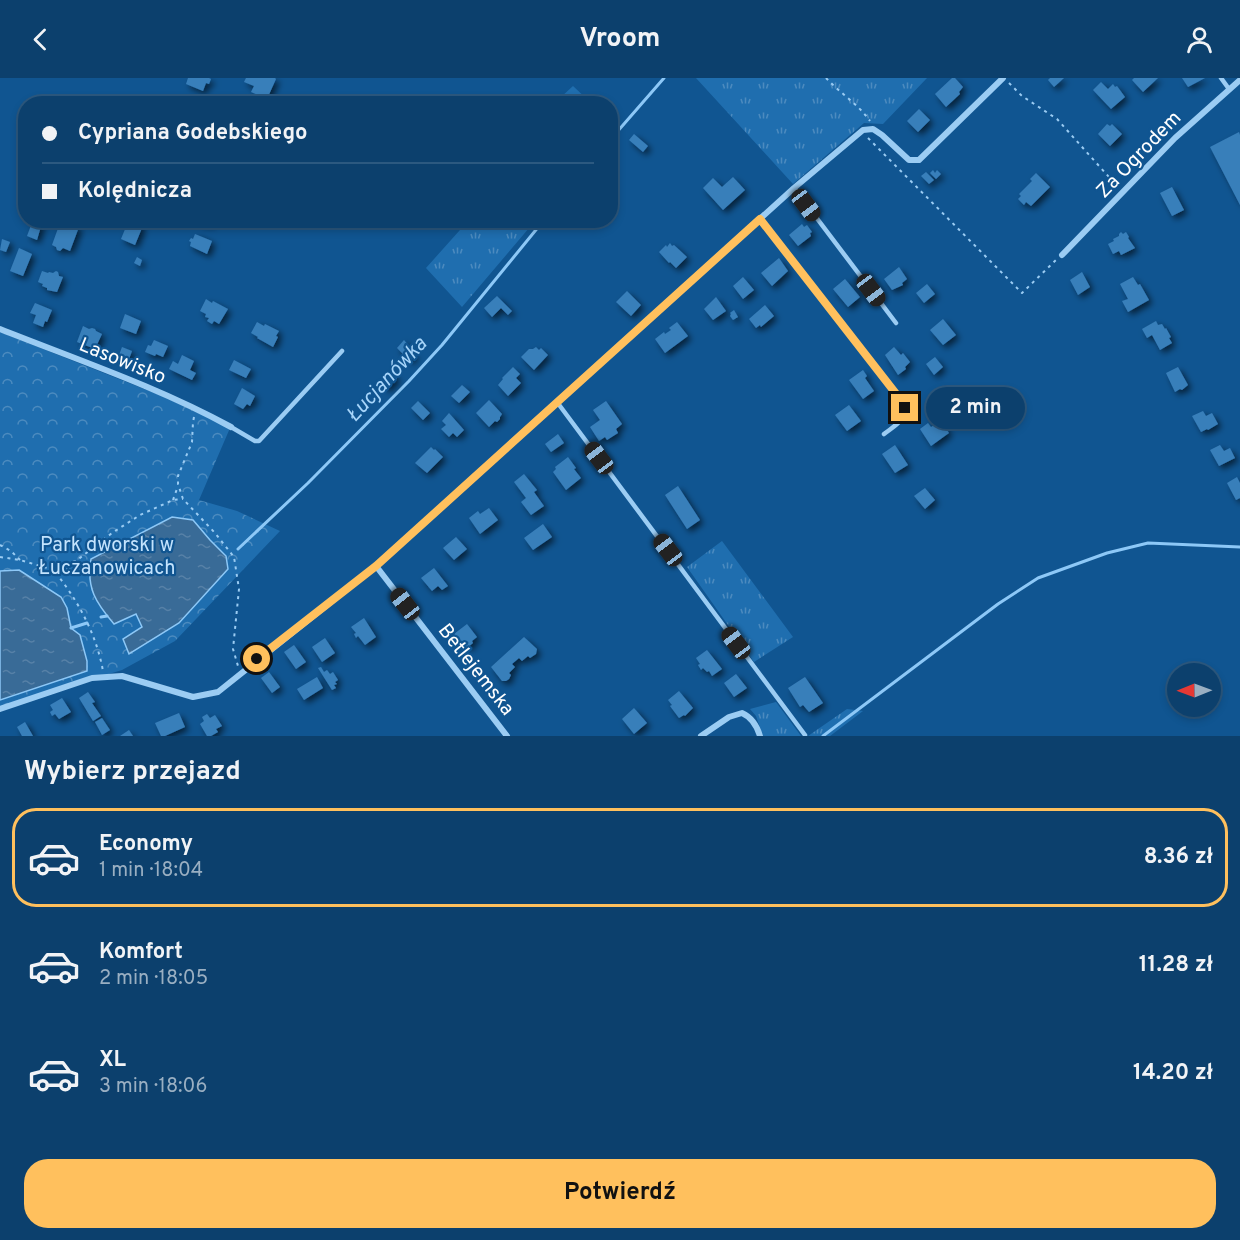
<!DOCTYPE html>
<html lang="pl">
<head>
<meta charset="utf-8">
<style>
	body { margin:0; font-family:Overpass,sans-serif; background:#1a4b75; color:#f1f3f6; height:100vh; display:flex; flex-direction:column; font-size:22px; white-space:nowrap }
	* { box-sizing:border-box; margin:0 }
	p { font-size:20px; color:#9aafc2 }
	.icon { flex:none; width:33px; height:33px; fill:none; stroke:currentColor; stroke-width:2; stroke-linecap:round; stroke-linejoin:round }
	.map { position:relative; height:658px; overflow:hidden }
	.details { display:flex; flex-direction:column; background:#0c406d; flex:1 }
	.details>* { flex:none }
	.guide { position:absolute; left:18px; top:18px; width:600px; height:132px; border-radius:24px; box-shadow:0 3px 9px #0003,0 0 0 2px #2c5980; display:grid; align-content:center; height:132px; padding:0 24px; background:#0c406d }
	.needle { width:39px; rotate:269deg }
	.tools { position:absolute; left:1167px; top:585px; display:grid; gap:12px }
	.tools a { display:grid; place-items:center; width:54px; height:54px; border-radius:50%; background:#0c406d; box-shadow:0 3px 9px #0003,0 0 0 2px #2c5980; font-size:30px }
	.end { position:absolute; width:27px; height:27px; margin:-14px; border:8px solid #ffc05d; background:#111; box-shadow:0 0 0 3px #111 }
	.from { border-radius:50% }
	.bubble { position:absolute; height:42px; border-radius:21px; background:#0c406d; box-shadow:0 3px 9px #0003,0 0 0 2px #2c5980; font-size:20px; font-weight:700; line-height:42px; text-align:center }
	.car { position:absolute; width:18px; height:36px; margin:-18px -9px; border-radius:8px; box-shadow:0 0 4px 2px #0007; background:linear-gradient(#222 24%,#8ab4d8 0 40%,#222 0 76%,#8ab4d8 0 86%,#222 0) }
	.guide b { display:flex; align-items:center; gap:21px; height:57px; font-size:22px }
	.guide b+b { border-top:2px solid #2c5980 }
	.guide i { width:15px; height:15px; background:#f1f3f6 }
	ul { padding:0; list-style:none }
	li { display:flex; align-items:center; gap:18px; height:99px; margin:0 12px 9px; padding:0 12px; border:3px solid transparent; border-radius:24px }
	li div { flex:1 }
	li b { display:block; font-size:22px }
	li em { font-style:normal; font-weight:700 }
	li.on { border-color:#ffc05d }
	li>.icon { width:54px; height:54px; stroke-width:1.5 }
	h2 { padding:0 24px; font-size:27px; line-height:72px }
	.primary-button { display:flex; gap:12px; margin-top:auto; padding:12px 24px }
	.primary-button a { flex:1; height:69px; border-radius:24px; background:#ffc05d; color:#111; font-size:24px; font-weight:700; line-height:69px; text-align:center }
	header { display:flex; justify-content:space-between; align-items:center; height:78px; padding:0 24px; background:#0c406d; font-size:27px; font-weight:700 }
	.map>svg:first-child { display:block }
	.grass { fill:url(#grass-tufts) }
	.park { fill:url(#park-crowns) }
	.water { fill:url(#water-ripples); stroke:#8dc8f7; stroke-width:1.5 }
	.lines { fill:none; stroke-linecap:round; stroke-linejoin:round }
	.stream { stroke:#8dc8f7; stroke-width:3 }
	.building { fill:#397fba; filter:url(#shadow) }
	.path { stroke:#9bccf3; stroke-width:2; stroke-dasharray:3 4.5; stroke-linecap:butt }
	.service { stroke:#9bccf3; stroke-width:4.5 }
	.minor { stroke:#9bccf3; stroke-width:6 }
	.route { stroke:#ffc05d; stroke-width:8 }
	.labels { text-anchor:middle; stroke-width:4.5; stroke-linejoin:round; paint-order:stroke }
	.street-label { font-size:20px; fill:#fff; stroke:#105591 }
	.park-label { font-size:20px; fill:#c3e3fd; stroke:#105591 }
	.water-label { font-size:21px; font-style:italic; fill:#a7d5fa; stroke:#105591 }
</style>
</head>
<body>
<header><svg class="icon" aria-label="back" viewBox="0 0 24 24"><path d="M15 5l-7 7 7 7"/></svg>Vroom<svg class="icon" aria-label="person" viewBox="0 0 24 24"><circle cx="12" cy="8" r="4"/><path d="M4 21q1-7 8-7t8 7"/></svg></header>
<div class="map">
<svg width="1240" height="658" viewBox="0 0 1240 658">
	<defs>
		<pattern id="grass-tufts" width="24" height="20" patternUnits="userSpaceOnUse" patternTransform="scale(1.5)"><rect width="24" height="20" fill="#1f6eaf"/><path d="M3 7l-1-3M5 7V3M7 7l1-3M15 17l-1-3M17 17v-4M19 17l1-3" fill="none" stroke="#4c8bbf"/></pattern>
		<pattern id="park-crowns" width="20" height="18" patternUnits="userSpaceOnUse" patternTransform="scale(1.5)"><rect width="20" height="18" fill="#1f6eaf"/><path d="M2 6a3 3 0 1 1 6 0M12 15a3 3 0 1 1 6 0" fill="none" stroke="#4c8bbf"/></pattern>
		<pattern id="water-ripples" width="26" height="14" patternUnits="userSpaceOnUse" patternTransform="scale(1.5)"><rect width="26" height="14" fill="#396b97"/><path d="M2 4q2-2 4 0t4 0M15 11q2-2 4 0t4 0" fill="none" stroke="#5781a7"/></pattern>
		<filter id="shadow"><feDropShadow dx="3.5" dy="3.5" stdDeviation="3" flood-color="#0009"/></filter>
	</defs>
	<rect width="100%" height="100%" fill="#105591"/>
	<path class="grass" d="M696,0H927L883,46L864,45L793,106Z
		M573,8L591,25H542L541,23L560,20Z
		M468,143H535L462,229L426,190Z
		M722,463L793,559L754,584L687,489Z
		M776,624L801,658H763L756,638L750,631Z
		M847,631L863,633L830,658H808Z"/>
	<path class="park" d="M0,254L162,318L230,350L199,422L237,433L280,453L175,563L122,592L0,629Z"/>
	<path class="water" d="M172,439L193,442L210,462L226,478L228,491L179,545L129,576L123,561L142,549L136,536L114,546C96,525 86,510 91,481Z
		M19,492L61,519L67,530L71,550L80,557L87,583V593L0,622V493Z"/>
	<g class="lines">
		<path class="stream" d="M610,62L664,0
			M238,471L308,405L409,303L442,267L544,142
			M101,539L107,538
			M71,550L87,545
			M823,658L998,526L1038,500L1107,475L1148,465L1240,469"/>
	</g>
	<path class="building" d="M188,0H209L211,1L209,6L206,5L203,13L186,6Z
		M246,0H275L276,1L267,21L251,14L254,8L244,4Z
		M952,0H955L963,9L959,14L960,16L946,29L935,16Z
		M1050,0H1064L1054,9L1048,2Z
		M1134,0H1158L1143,14L1132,2Z
		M1182,0H1205L1188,9Z
		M1101,4L1108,11L1113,6L1115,9L1117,8L1125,19L1111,31L1093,12Z
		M181,19L192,23L191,26H182L178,24Z
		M919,31L930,42L918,54L907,43Z
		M1107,46L1110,48L1112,46L1122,56L1110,68L1098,56Z
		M1239,54L1240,57V127L1210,69Z
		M634,56L648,68L643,74L629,62Z
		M933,92L935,95L937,92L941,96L936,101L930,95Z
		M926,94L934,102L929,106L921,98Z
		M1036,95L1050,109L1031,128L1026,124L1024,127L1018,121L1021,118L1019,116L1032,103L1030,101Z
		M733,99L745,112L723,132L703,110L713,100L722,109Z
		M1172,109L1184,132L1172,138L1160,115Z
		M33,142L42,145L37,162L27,158Z
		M61,142L79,149L70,173L63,170L60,173L57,172L56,169L52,167Z
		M131,142H138L142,144L140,149L142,150L135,167L121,161L128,144L130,145Z
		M201,142H212L210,147L204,144V146L196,143Z
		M802,146L804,149L807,147L812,154L810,155L811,158L798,168L789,157Z
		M1121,154L1123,156L1126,154L1129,159L1128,160L1135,170L1121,177L1119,173L1113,176L1108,166L1114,163L1113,161L1119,158V156Z
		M195,156L212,163L207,176L190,168L191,164L189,163L191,160L193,161Z
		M2,161L10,164L6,174L0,172Z
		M670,165L672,168L674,167L687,179L676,190L670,184L669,185L659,174L666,167L667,169Z
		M19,170L32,176L23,198L10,193Z
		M137,179L142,182L140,188L134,185Z
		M779,180L788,193L772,208L761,195Z
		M899,189L907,201L902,205L903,207L892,212L884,201Z
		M42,193L48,195L49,194L53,195L56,193L58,194L59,198L63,199L57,214L47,212V210L42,208L43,206L38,204Z
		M1082,194L1090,209L1078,217L1070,202Z
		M743,199L754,212L743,221L733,208Z
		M1133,199L1138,207L1140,206L1149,222L1128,234L1122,223L1128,221L1120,206Z
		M845,201L860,219L848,229L833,211Z
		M927,206L935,216L924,225L916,215Z
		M627,213L641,227L631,238L616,224Z
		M497,218L512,233L508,237L501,230L492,239L484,230Z
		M716,219L726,233L713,242L704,231Z
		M206,221L212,225L213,223L228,231L219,246L214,243L212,246L207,243L209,240L205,239L206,236L200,233Z
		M35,225L52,232L47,244L45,243L43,249L33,245L36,237L30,235Z
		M765,227L774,238L761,249L760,247L756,250L749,241Z
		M734,232L738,239L733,242L730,238L731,236L730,235Z
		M125,236L141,243L136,256L120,250Z
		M943,241L956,257L943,267L930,252Z
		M1156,243L1158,247L1162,246L1165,251L1166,250L1171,259L1169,260L1172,265L1160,272L1152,257L1147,260L1142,251Z
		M257,244L264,248L265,246L279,253L276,258L278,259L273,269L257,260L258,259L251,255Z
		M677,244L688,258L665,275L655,261L664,254L665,256L671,252L669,250Z
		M83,248L89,251L92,250L95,251L96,253L102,256L95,271L77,264Z
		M154,262L168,268L163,279L156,276L155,278L145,274L148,267L151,268Z
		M404,262L409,268L407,270L415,278L410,283L397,270Z
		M122,269L132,273L128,284L118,280Z
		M536,269L539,272L541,270L548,277L534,292L521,279L529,271H533Z
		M894,269L901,277L903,275L910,284L905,289L906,291L898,297L885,277Z
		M182,277L194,283L190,292L196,295L192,302L169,291L173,283L178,286Z
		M935,279L943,289L934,297L926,286Z
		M234,282L251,291L246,300L229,292Z
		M513,289L520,296L516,300L521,305L508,318L498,307L503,301L502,300Z
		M1178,289L1188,307L1182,312L1180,311L1175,314L1166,295Z
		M863,292L867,298L865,300L874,313L863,321L849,302Z
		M390,293L397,300L387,311L379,303Z
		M462,307L470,314L459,325L451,318Z
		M242,310L255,318L250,328L247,326L243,331L234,326Z
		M489,322L502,336L500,339V341L497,344L495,343L489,349L476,335Z
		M418,323L430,335L423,342L411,330Z
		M606,323L622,346L616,351L618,355L607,362L605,359L599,363L590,349L600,342L593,332Z
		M849,327L861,343L847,353L835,337Z
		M1203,333L1206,338L1212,335L1218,346L1208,352L1207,351L1201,354L1192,338Z
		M449,335L464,352L457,359L453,355L449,359L441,351L446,347L442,343Z
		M941,343L949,355L931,368L920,351L928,345L931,349Z
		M558,356L564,365L551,374L545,366Z
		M895,367L908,387L895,395L882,376Z
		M1220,367L1224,373L1230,370L1235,380L1219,388L1210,372Z
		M431,369L434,372L435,371L443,379L427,395L415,385Z
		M568,379L576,390L574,391L581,400L566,412L553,394L556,391L555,389Z
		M524,396L537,412L534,414L544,428L531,437L521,424L526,420L514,404Z
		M1237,399L1240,405V420L1236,422L1227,405Z
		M678,408L700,442L687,451L665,417Z
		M925,410L935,422L925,431L914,418Z
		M489,430L498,442L480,456L469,440L478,433L480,436Z
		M543,446L552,459L533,472L524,460Z
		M456,459L467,471L454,482L443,470Z
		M434,490L448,508L442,512L438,508L432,513L421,500Z
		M364,540L376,559L365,567L358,558L356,560L354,556L356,555L351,549Z
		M467,546L477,559L472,563L473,565L467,570L454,556Z
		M524,559L537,571L536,576L530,580L528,578L522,583L519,580L512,586L515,589L509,595L511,597L509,601L506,603H502L491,589Z
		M325,560L335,575L322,584L312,569Z
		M294,567L306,584L296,591L284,574Z
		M707,572L722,591L712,598L709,593L707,594L703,590L701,592L698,587L700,586L696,580Z
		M321,589L324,594L327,592L330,596L333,594L338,602L335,604L337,606L334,607L336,610L332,612L318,590Z
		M269,594L280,609L272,615L261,600Z
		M736,596L747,610L734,619L724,605Z
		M317,599L323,610L304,622L297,611Z
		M805,599L823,625L809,634L803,627L800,629L788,610Z
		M679,613L693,630L685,638L684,637L679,640L670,628L672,627L668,622Z
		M88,614L95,624L92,625L101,638L93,643L79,620Z
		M62,620L71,634L59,641L55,636L52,638L50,634L53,632L50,627Z
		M634,630L647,645L634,656L622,641Z
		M179,635L185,649L165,658H161L155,645Z
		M207,636L210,640L215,637L222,648L216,651L218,654L211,658H207L200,646L204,643L202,639Z
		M102,640L110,652L102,657L95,644Z
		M25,644L33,658H22L17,649Z
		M129,652L133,658H120Z"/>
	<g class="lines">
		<path class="path" d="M826,0C840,15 858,26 870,43
			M1009,5L1022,18L1057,41L1117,108
			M868,60L1022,215L1057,181
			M194,339L193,344L192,364L178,398V406L183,421L215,455L234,479L239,511L233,571L238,588
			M173,422L178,408
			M0,467L11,473L20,482
			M0,479L20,482L47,490L76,483L112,455L140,437L173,422L183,421
			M51,489C76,519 96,554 103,593"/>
		<path class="service" d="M1221,0L1229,11
			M794,110L896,245
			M760,141L904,326C909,341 894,348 884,356
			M557,324L805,657
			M231,349L255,363H259L342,273"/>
		<path class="minor" d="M1062,177L1175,60L1240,2
			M0,251C78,282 158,309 231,349
			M376,488L507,658
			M0,631L92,600L122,598L193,619L218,614L376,488L794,110L863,52L873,51L882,57L909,82H919L1003,0
			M701,658L729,639L742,635C751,639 757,648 760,658"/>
	</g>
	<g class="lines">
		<path class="route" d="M257,581L376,488L760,141L904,326L905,330"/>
	</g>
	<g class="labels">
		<g class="street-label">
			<text transform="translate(1138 76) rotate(-46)" y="7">Za Ogrodem</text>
			<text transform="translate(123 282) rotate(22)" y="7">Lasowisko</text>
			<text transform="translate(477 591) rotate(52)" y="7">Betlejemska</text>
		</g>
		<g class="park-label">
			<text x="107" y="473">Park dworski w<tspan x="107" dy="23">Łuczanowicach</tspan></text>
		</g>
		<g class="water-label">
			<text transform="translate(386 301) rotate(-47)" y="7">Łucjanówka</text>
		</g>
	</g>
</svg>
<div class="tools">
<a><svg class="needle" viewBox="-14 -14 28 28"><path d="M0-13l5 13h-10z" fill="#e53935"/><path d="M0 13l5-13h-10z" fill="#9aafc2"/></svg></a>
</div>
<i class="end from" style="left:257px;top:581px"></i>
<i class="end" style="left:905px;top:330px"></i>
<div class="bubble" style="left:926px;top:309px;width:99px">2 min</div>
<i class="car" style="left:806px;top:127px;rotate:143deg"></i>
<i class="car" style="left:871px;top:212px;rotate:143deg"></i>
<i class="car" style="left:599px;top:380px;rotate:323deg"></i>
<i class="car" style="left:668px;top:472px;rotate:323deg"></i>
<i class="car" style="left:405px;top:526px;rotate:322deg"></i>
<i class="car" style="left:736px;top:565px;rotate:323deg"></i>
<div class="guide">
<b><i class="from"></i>Cypriana Godebskiego</b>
<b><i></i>Kolędnicza</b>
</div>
</div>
<section class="details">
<h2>Wybierz przejazd</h2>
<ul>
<li class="on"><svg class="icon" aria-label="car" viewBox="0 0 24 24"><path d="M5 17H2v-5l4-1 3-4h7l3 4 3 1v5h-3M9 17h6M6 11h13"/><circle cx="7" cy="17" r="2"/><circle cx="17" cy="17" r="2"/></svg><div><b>Economy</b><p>1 min · 18:04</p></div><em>8.36 zł</em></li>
<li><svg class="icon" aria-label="car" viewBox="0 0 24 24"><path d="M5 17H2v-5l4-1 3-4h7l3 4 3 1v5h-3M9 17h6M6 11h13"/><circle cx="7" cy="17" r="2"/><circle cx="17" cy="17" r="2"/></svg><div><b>Komfort</b><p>2 min · 18:05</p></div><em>11.28 zł</em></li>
<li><svg class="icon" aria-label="car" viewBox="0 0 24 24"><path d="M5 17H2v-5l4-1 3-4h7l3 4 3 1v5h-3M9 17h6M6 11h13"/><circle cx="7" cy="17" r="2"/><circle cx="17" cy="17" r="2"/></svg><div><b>XL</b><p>3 min · 18:06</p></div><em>14.20 zł</em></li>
</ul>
<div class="primary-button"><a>Potwierdź</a></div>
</section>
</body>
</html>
